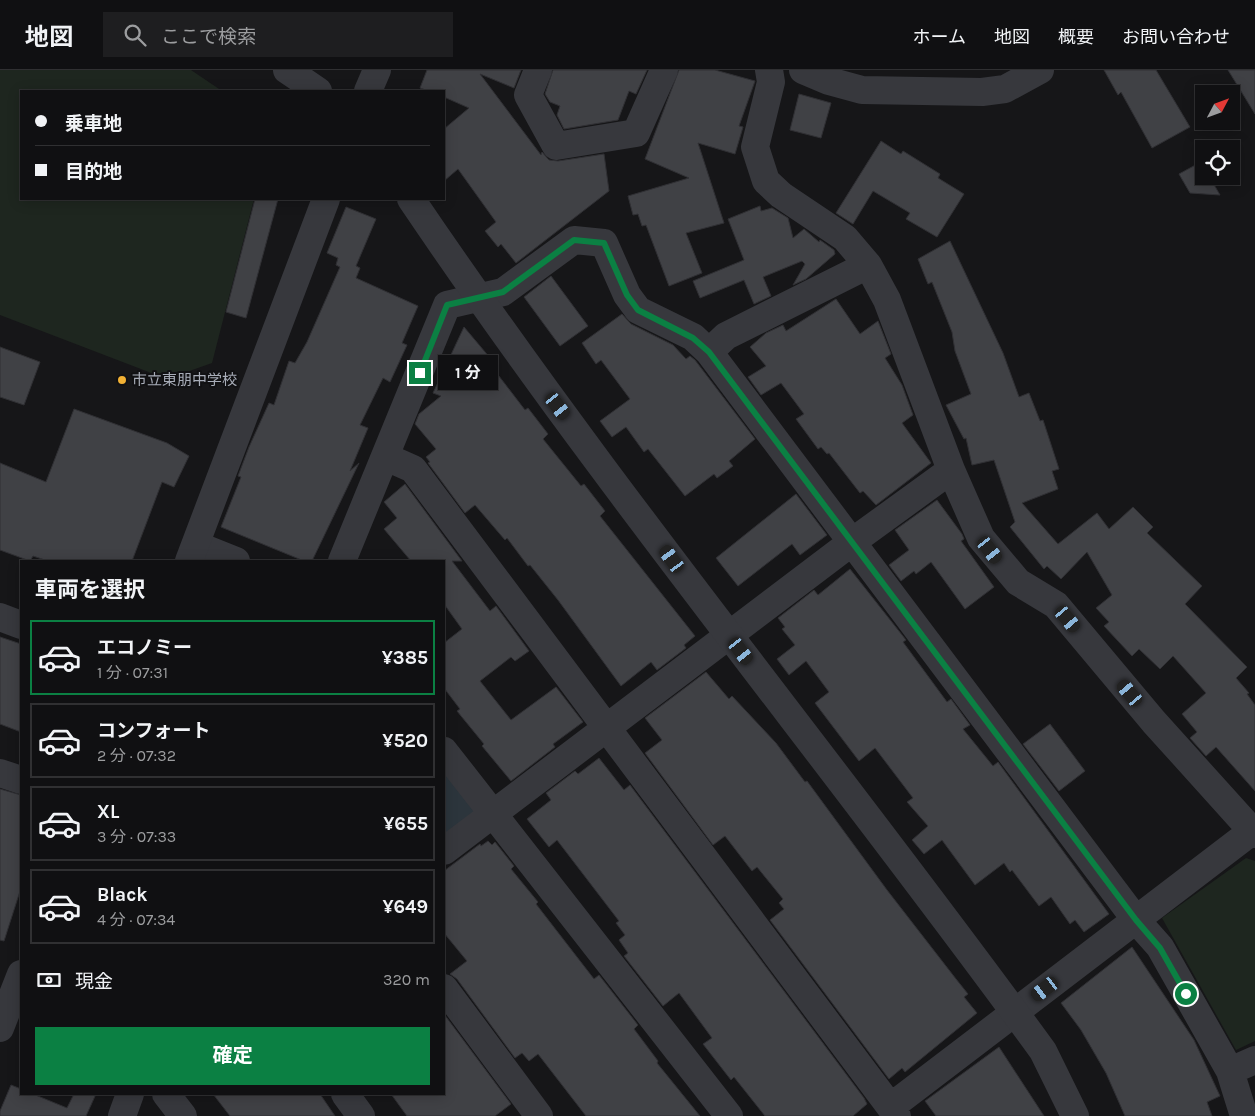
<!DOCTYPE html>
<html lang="ja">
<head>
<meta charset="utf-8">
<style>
	body { margin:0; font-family:Karla,"Noto Sans JP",sans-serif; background:#1e1e20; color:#f1f3f6; height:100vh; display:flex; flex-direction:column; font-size:19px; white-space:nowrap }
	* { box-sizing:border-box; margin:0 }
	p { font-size:16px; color:#9c9d9f }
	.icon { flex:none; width:28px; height:28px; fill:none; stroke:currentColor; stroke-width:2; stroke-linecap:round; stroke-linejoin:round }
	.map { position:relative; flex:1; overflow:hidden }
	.side { position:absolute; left:20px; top:490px; width:425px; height:535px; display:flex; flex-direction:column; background:#101012; border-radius:0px; box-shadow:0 2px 12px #0003,0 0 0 1px #303032 }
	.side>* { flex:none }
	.guide { position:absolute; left:20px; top:20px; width:425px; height:110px; border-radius:0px; box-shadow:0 2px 12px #0003,0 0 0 1px #303032; display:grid; align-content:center; height:110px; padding:0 15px; background:#101012 }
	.needle { width:32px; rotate:49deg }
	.tools { position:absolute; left:1195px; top:15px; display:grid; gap:10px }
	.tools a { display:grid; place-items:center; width:45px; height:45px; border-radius:0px; background:#101012; box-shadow:0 2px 12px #0003,0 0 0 1px #303032; font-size:25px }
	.end { position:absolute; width:22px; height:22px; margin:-11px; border:6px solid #0b8043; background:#fff; box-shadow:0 0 0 2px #fff }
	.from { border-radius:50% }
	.bubble { position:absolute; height:35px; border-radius:0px; background:#101012; box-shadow:0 2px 12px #0003,0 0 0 1px #303032; font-size:16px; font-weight:700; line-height:35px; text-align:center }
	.car { position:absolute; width:15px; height:30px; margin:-15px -8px; border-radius:6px; box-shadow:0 0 4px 1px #0007; background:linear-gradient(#222 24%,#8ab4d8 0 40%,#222 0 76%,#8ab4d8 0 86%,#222 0) }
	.guide b { display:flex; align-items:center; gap:18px; height:48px; font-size:19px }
	.guide b+b { border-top:1px solid #303032 }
	.guide i { width:12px; height:12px; background:#f1f3f6 }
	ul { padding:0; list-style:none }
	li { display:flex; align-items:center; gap:15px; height:75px; margin:0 10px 8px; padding:0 5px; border:2px solid #303032; border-radius:0px }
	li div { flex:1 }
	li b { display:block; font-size:19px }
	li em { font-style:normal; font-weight:700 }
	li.selected { border-color:#0b8043 }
	li>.icon { width:45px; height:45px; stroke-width:1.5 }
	h2 { padding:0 15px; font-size:22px; line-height:60px }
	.pay { display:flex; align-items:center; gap:12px; height:55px; padding:0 15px; font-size:19px }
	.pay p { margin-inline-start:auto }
	.primary-button { display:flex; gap:10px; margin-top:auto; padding:10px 15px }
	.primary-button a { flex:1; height:58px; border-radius:0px; background:#0b8043; color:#fff; font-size:20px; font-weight:700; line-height:58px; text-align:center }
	header { display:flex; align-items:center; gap:30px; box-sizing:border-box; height:70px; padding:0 25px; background:#101012; border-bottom:1px solid #303032 }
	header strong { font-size:24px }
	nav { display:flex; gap:28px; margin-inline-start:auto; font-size:18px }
	.search { width:350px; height:45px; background:#1e1e20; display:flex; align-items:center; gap:12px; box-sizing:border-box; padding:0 18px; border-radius:0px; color:#9c9d9f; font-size:19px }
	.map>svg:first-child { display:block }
	.green { fill:#1e261f }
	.water { fill:#2c353c }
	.building { fill:#404145; stroke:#303034 }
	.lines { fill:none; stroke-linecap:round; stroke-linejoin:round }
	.minor { stroke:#37383d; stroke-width:28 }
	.tertiary { stroke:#37383d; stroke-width:28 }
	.route { stroke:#0b8043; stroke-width:6 }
	.poi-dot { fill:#f2b134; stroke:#111113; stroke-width:2 }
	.labels { text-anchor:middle; stroke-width:4; stroke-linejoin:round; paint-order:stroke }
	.poi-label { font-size:15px; fill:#a8adb8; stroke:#111113; text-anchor:start }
</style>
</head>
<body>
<header>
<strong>地図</strong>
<div class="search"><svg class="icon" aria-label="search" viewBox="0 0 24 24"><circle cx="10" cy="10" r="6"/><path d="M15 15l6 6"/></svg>ここで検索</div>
<nav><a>ホーム</a><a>地図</a><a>概要</a><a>お問い合わせ</a></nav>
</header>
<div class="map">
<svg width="1255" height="1046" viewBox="0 0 1255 1046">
	<rect width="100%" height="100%" fill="#161618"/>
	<path class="green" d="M0,0H191L222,21H21V129H254L212,293L167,309L0,245Z
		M1246,788L1255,791V971L1236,980L1162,848Z"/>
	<path class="water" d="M444,693L483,743L444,770Z"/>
	<path class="building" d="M427,0H521L514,18L480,4L541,85L542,82L549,90L558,91L604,84L609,121L516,193L501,174L498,177L485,161L496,152L458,99L444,111V59L469,38L444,27V21H429L420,18Z
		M553,0H647L636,24L629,21L618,50L564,59L557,45L560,36L550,32L545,24Z
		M679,0H715L755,11L739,56L743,57L735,84L698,73L724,153L686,163L702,203L669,216L646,155L642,156L638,144L633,145L628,126L689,108L645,89Z
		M1104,0H1156L1190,57L1152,78L1121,22L1118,25Z
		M1228,0H1255V44Z
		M799,24L831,33L821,68L790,60Z
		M881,71L901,84L903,81L940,104L938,108L964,124L937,167L906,149L910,143L873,121L853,154L836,143Z
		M1201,92L1204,98V106H1209L1220,125L1190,123L1179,104Z
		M255,129H278L246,248L226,242Z
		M760,136L761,141L772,138L788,148L793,168L804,159L819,172L820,170L834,180L835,184L806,209L793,215L805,194L802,191L763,207L771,226L754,234L744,210L700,228L693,211L744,190L728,149Z
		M346,137L376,149L356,196L360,198L356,208L418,236L402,273L407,275L390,312L383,308L360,355L368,358L350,401L359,393L312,491H304L221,457L241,407L238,406L249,377L269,333L274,335L289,291L295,293L307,272L340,197L336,195L338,188L327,183Z
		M950,171L1003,283L1019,327L1029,323L1040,351L1043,350L1059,399L1052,401L1058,419L1022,433L1058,474L1097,443L1109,459L1133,437L1153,457L1147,463L1202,516L1185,534L1247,597L1236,608L1249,623L1247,624L1255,635V721L1216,677L1206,686L1190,668L1197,662L1182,644L1206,623L1173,586L1160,599L1139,579L1132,586L1104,556L1109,552L1096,538L1112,525L1087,482L1061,509L1047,496L1044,499L1010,457L1015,452L994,390L972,395L966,368L964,369L946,335L971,324L955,281L952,262L932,212L928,214L918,189Z
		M551,206L588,256L560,276L524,227Z
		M836,229L860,264L878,251L891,284L885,288L902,315L913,345L902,353L931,393L876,435L863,421L860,423L829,383L827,384L821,377L818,379L796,349L804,344L781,313L761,325L748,307L766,296L750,277L766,263L783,255L786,261Z
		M622,244L631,254L673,275L686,289L690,286L695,290L755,369L729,391L733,396L717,408L714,404L685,426L648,379L644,382L626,357L612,367L600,351L630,329L601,290L596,294L582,273Z
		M464,257L496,295L492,297L525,340L528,338L548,364L543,369L581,416L584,414L605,441L600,446L695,566L684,575L686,578L657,600L651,592L621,616L558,530L530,495L528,496L507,468L505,470L475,435L465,443L428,393L430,392L426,387L436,379L415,354L419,344L441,326L433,323Z
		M0,277L40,292L24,335L0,327Z
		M74,339L167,373L189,386L174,417L162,412L132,491H48L33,486L30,491L0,480V393L46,412Z
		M405,414L462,491H452L490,541L496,536L529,581L515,591L511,587L480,611L511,650L556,617L583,652L553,674L555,677L511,711L482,676L484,674L457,641L460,639L444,618V573L462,559L444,534V491H411L384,459L397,448L384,432Z
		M796,424L827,465L800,485L792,474L738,516L716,488Z
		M937,430L962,464L964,469L961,471L994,517L965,539L931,492L916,504L914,501L901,511L889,495L909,480L895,460Z
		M850,499L906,570L903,572L947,632L951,629L970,655L963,659L993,696L998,692L1109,844L1084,862L1075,850L1070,854L1051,827L1039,836L1012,800L1010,802L1004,793L975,815L942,770L924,784L912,770L928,756L907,732L913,728L875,678L859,691L815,633L829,622L806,591L789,605L777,589L795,575L782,559L785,557L778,548L814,520L818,525Z
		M0,567L21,574V662L0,654Z
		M706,602L729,629L732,626L776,673L805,712L807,711L887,820L956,909L968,924L964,927L977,943L905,1002L902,998L889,1009L770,850L784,839L779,833L783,829L757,797L752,801L725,766L713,775L645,683L662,670L645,648Z
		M1050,654L1085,701L1059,721L1023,674Z
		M599,688L624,720L630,715L864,1028L867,1034L853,1046H765L734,1007L731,1010L703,974L712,968L679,923L663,936L624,886L628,883L619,870L625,865L616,853L619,851L557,770L549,777L527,749L551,730L546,723L575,701L578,704Z
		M0,719L21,725V818L4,871L0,870Z
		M488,771L492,775L495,772L514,796L511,799L538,832L536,834L594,909L599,905L638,955L634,959L658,991L657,993L700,1046H586L538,984L529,991L522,983L515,988L457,909L450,904L467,891L444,863V801L480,774L481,776Z
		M1132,877L1194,970L1220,1026L1207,1032L1212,1046H1125L1106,1003L1081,960L1061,933Z
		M444,944L511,1034L495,1046H407L391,1024H444Z
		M999,977L1044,1046H936L925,1031Z
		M11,1015L21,1019V1024H33L67,1038L74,1024H96L86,1046H0V1041Z
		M213,1024H320L335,1046H230Z"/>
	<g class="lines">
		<path class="minor" d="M538,0L528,25L556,76L636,63L664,0
			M769,0L771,12L755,77L766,111L781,125L845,168L868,195L887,230L951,400L981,468L1018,512L1056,535L1154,652L1255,764
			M709,282L726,266L868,195
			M386,387L413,399L897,1046
			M196,475L236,491
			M342,491L447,235L503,222L574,170L604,173L627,225L638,240L693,267L709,282L1136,850L1160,877L1230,1001L1244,1046
			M0,547L21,555
			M444,681L729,1046
			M0,703L21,710
			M444,781L852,472L951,400
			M444,918L539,1046
			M1230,1001L1255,990
			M166,1024L183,1046
			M345,1024L361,1046
			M892,1036L1251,762
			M122,1046L130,1024"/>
		<path class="tertiary" d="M287,0L318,21
			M803,0L829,11L862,20L982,22L1005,19L1040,0
			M368,21L377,0
			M411,129C609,422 835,695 1043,981L1075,1046
			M189,491L326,129
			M0,958L21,904"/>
	</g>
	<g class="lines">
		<path class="route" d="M420,303L447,235L503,222L574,170L604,173L627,225L638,240L693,268L709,282L1136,850L1160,878L1186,924"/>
	</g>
	<circle class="poi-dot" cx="122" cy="310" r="5"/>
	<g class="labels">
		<g class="poi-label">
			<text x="132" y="315">市立東朋中学校</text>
		</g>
	</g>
</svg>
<div class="tools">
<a><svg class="needle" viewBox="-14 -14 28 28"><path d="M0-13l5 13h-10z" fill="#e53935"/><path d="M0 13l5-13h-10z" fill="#9c9d9f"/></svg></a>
<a><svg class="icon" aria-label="locate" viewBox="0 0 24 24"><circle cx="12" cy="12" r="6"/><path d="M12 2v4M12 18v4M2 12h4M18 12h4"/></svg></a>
</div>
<i class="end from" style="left:1186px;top:924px"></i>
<i class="end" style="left:420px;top:303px"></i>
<div class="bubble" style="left:438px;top:285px;width:60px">1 分</div>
<i class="car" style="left:558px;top:336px;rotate:143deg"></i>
<i class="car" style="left:990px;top:480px;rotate:142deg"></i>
<i class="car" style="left:672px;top:489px;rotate:324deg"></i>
<i class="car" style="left:1068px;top:549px;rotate:140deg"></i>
<i class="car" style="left:741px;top:581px;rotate:143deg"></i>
<i class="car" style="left:1130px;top:623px;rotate:320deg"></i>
<i class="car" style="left:1045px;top:919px;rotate:233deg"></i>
<div class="guide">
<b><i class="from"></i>乗車地</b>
<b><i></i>目的地</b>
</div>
<section class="side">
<h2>車両を選択</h2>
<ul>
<li class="selected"><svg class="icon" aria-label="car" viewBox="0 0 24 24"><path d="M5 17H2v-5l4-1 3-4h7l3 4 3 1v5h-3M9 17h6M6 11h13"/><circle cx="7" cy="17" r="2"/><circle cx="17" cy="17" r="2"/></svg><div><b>エコノミー</b><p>1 分 · 07:31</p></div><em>¥385</em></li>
<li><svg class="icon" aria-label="car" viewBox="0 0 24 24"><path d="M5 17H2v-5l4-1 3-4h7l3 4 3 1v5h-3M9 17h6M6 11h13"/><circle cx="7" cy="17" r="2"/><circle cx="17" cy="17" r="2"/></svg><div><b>コンフォート</b><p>2 分 · 07:32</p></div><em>¥520</em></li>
<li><svg class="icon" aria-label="car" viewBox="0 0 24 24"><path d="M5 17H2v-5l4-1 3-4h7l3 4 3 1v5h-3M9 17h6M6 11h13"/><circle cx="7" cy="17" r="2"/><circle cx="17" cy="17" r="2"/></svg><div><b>XL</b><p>3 分 · 07:33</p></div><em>¥655</em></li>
<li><svg class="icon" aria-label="car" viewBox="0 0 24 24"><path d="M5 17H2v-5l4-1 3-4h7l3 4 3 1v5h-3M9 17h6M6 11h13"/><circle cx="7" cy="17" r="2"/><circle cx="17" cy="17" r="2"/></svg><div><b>Black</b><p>4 分 · 07:34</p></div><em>¥649</em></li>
</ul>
<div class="pay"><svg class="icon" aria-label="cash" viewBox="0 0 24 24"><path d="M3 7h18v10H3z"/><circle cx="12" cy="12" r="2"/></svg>現金<p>320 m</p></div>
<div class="primary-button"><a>確定</a></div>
</section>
</div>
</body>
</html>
